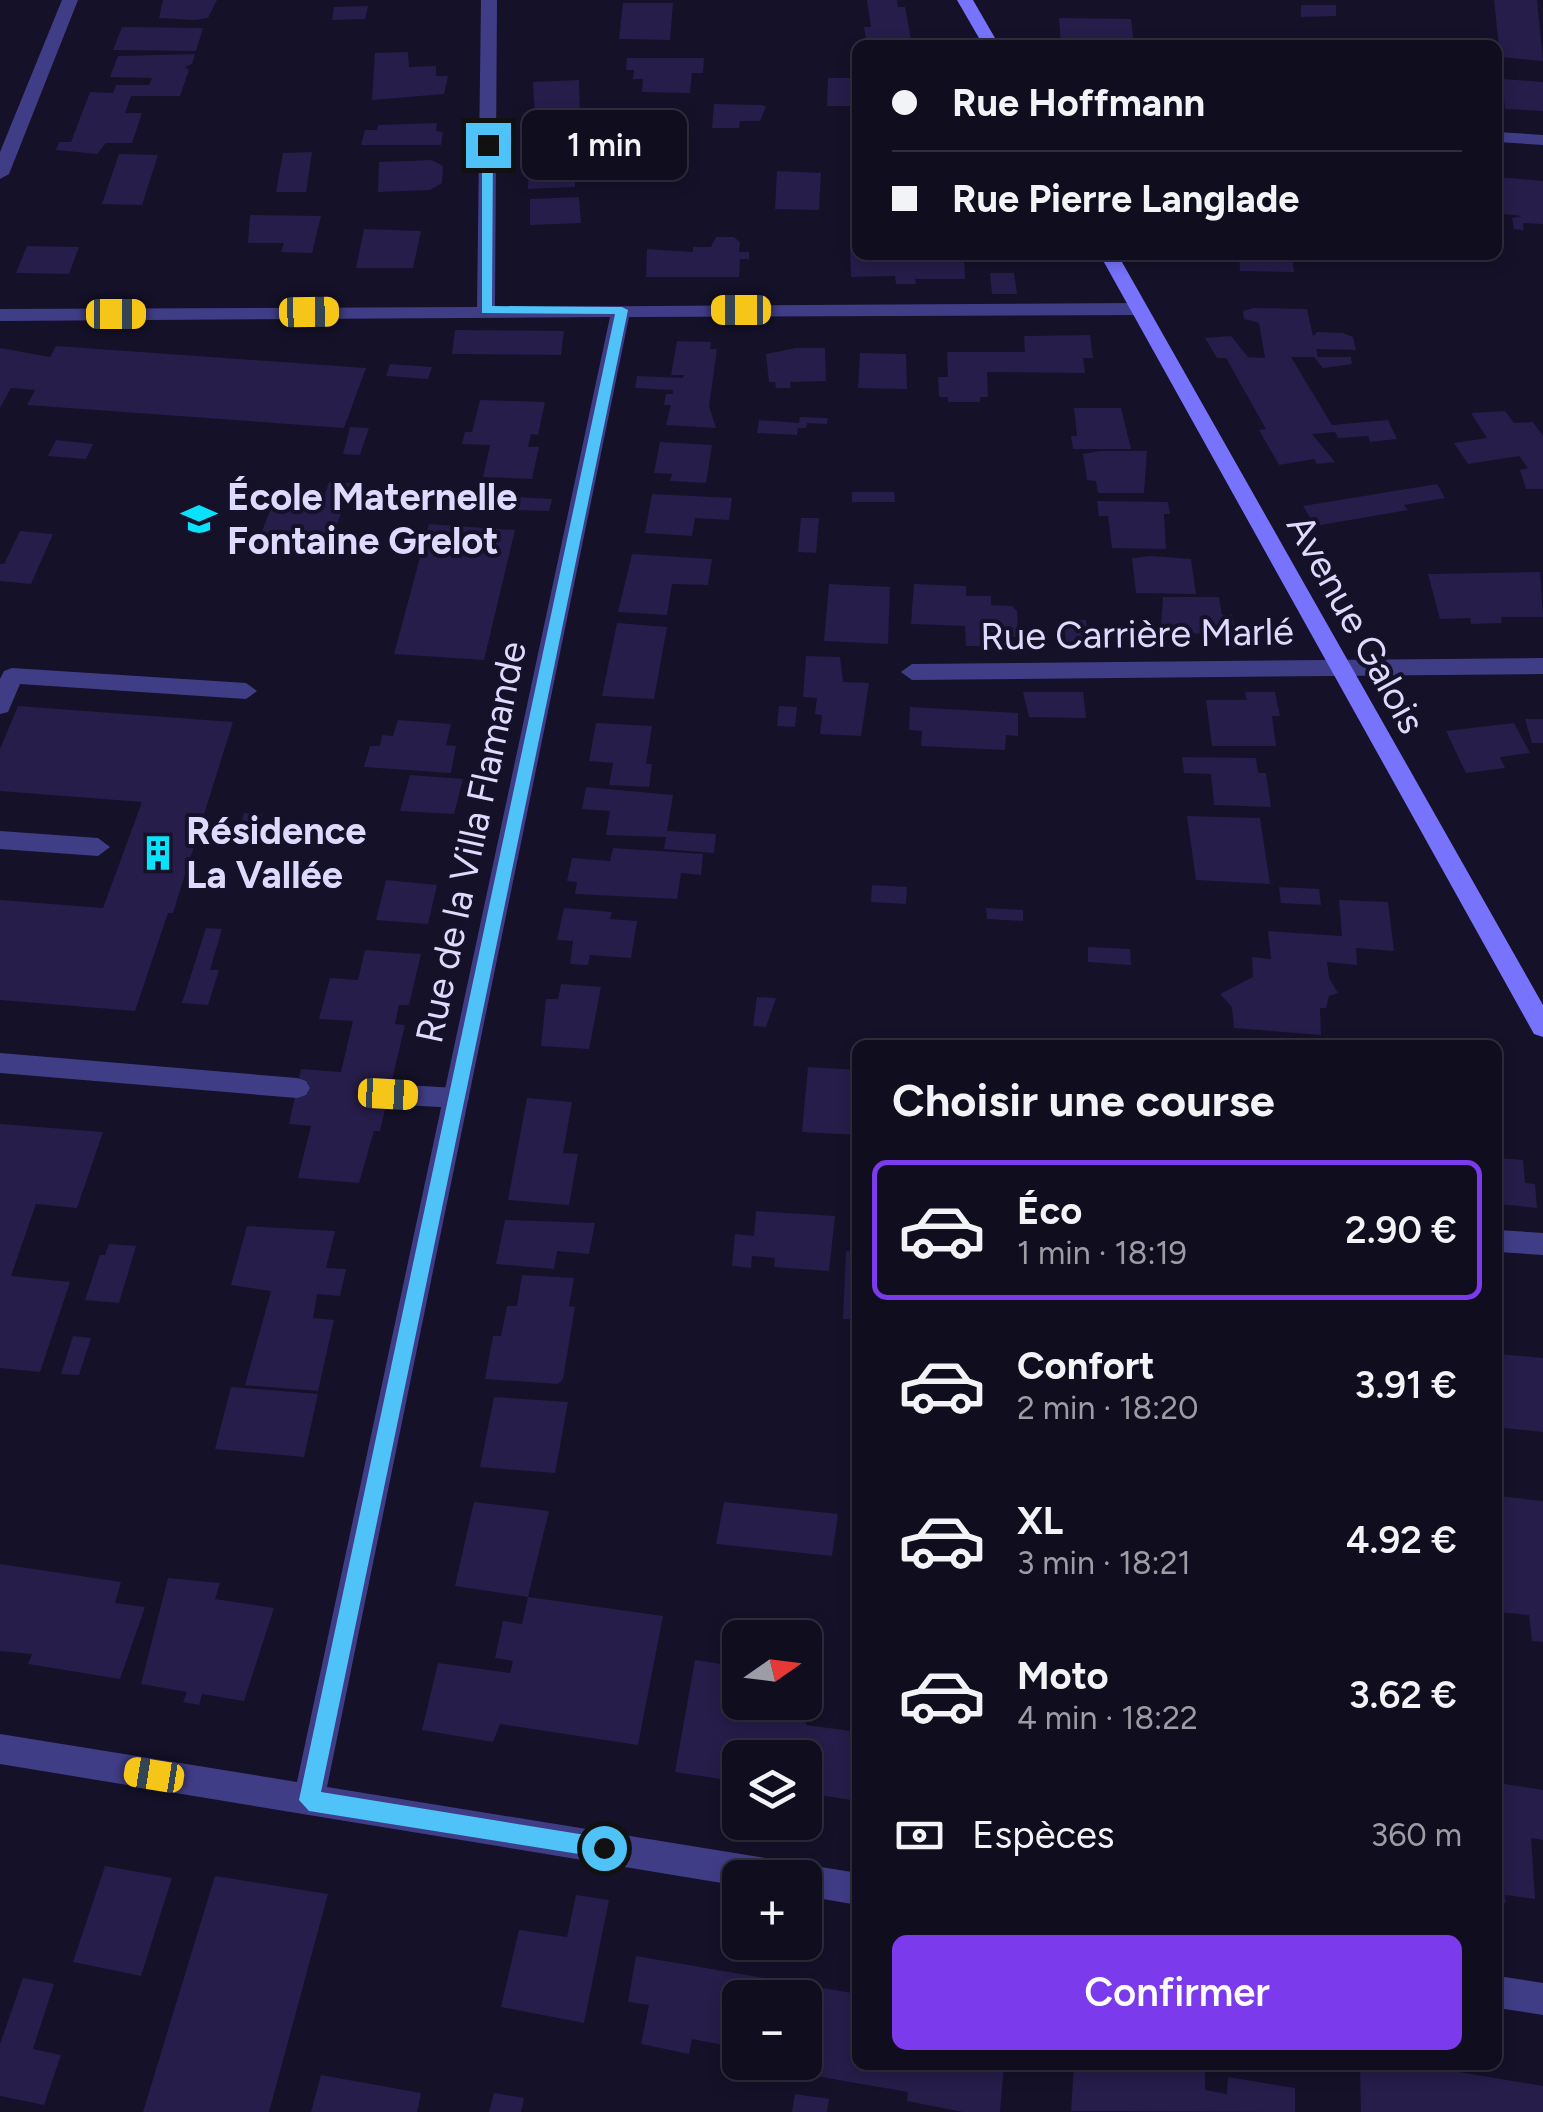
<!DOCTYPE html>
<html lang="fr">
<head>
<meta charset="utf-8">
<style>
	body { margin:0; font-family:Figtree,sans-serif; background:#191628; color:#f1f3f6; height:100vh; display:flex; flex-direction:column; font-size:38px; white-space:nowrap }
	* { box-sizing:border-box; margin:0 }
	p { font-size:32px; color:#9c9ca4 }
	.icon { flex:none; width:55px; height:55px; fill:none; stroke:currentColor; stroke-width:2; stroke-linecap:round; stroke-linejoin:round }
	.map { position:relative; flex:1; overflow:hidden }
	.panel { position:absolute; left:852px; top:1040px; width:650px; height:1030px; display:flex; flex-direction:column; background:#100d1f; border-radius:15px; box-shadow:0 5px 15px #0003,0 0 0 2px #302d3d }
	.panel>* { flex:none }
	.guide { position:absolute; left:852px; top:40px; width:650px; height:220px; border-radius:15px; box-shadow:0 5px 15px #0003,0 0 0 2px #302d3d; display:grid; align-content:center; height:220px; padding:0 40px; background:#100d1f }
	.needle { width:65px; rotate:76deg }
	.tools { position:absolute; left:722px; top:1620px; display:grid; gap:20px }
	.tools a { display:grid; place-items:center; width:100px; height:100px; border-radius:15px; background:#100d1f; box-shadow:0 5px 15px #0003,0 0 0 2px #302d3d; font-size:50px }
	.end { position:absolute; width:45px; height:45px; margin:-22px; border:12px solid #4fc3f7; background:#111; box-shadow:0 0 0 5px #111 }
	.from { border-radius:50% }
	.bubble { position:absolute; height:70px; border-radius:15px; background:#100d1f; box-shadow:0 5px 15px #0003,0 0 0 2px #302d3d; font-size:32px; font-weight:600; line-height:70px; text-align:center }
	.car { position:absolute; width:30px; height:60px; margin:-30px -15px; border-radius:12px; box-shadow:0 0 8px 2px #0007; background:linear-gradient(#f5c518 24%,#345 0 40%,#f5c518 0 76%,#345 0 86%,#f5c518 0) }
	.guide b { display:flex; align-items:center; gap:35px; height:95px; font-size:38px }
	.guide b+b { border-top:2px solid #302d3d }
	.guide i { width:25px; height:25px; background:#f1f3f6 }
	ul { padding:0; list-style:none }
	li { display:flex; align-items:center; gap:30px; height:140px; margin:0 20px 15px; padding:0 20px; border:5px solid transparent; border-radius:15px }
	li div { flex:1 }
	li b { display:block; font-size:38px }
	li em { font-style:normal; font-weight:600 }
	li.selected { border-color:#7c3aed }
	li>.icon { width:90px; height:90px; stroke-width:1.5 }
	h2 { padding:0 40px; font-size:45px; line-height:120px }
	.pay { display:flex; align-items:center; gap:25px; height:110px; padding:0 40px; font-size:38px }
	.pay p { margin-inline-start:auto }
	.action { display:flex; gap:20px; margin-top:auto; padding:20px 40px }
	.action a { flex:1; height:115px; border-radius:15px; background:#7c3aed; color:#fff; font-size:40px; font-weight:600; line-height:115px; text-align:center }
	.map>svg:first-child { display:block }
	.building { fill:#261d4a }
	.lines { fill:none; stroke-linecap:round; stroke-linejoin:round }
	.lane { fill:#403d87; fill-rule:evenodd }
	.street { fill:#403d87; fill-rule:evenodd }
	.secondary { fill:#7773fc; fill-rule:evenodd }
	.route { fill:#4fc3f7 }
	.labels { text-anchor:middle; stroke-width:8; stroke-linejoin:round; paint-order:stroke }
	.poi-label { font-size:38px; font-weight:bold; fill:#dedafe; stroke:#151129; text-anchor:start }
	.street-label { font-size:38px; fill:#dedafe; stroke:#151129 }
</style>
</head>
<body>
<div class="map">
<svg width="1543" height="2112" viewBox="0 0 1543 2112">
	<rect width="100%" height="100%" fill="#151129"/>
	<path class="building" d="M163,0H217L208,18L194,20L159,18Z
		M867,0H897L898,7H905L911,39L866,40L864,27H871Z
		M1494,0H1537L1543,61L1500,57L1502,79L1543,82V111L1505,109L1504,100H1498L1500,57Z
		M623,3H673L670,40L619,39Z
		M1301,5H1336V16L1301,17Z
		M368,6L365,19L332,20L334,7Z
		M1059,18L1131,19L1134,44L1061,45Z
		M122,27L203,28L196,51L113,50Z
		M408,52L409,67L436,66V76H448L444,94L372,100L375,53Z
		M195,54L192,64L185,67L189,70L180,96H131L125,113H142L132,143H106L97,154L56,150L59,142H71L90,92L113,93L116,85H149L152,78L110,77L118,56Z
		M627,58H704L703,73H692L690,93L642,92L643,79H633L634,70H626Z
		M828,78H858V106H827Z
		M579,80L580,129L573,130L572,143H601L602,154L638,152L637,140H658L670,151L641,152V162L575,155V187L528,189L530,137H535L536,131L533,82Z
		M714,104L762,105L766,107L760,121H740L739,128H712Z
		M437,123L436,131L443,132L441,145H361L365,130H377L378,125Z
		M312,152L306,192H276L283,153Z
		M119,154L158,155L142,205L102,204Z
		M432,160L443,166L442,183L430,190L378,192L379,162Z
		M777,171L821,173L819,210L775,209Z
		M1498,177L1543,181V224L1523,223L1524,230L1514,229L1512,218L1522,216L1504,214L1502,206H1498Z
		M579,197L581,223L530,225V199Z
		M250,215L321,216L312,253L281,252L284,243H248Z
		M364,229L421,231L413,268H356Z
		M716,237H734L740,242L739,252H749V259H740L739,277H646L647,249L693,252V247H711Z
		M27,246L79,247L69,274L16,273Z
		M850,248H858V255H964L965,279H915L916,284H896L895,276L851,277Z
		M1239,255H1292L1294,272L1240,271Z
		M990,273H1014L1017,294H992Z
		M1253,308L1307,309L1313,336L1317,332L1343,333L1353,337L1356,350L1316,349L1318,357H1351L1352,364L1323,368L1314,357H1291L1332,425L1388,420L1397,439L1370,442L1368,436L1338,438L1335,432L1312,434L1335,462L1317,464L1314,459L1279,465L1259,430L1266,429L1226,358H1217L1205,338L1231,336L1248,357L1265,358L1259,323L1244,319L1243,311Z
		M455,330L564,331L561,355L452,354Z
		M1090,335L1093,358H1083L1085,373L987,372L988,397H980V402H948V397H939L938,377H948L947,352H1025L1024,336Z
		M677,341L711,342L710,349H717L709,406L716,428L666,425L671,405H664L666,394H673V390L635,388L637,376L683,378L684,375H671Z
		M56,346L98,349L366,368L344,428L27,405L35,390L11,388L0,408V348L50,357Z
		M796,348H825L826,381L790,382L791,388H776L775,382H769L766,354Z
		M860,353L906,354L907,389L858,388Z
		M390,364L432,367L428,379L386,376Z
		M480,400L545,402L538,435L531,434L528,447H539L532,479L483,477L490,445L462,444L465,432H472Z
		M1074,408H1121L1131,449H1073L1071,436H1077Z
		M1505,411L1514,423L1533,422L1543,436V489H1526L1520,470L1528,468L1519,456L1468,464L1454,443L1487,438L1471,413Z
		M800,417L828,418L827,424L807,423L806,428H798L797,435L757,433L759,420L799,423Z
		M350,427L369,428L360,455L343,454Z
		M56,440L93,444L86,459L48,456Z
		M660,442L712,445L706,483L670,481L672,474L654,473Z
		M1100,451H1147L1144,493H1098L1096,481L1087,480L1083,454Z
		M329,482L351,483L327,555L255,550L271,508L320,511Z
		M1437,484L1445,498L1404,505L1408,510L1315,526L1303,506Z
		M852,492H894L895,502H852Z
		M652,494L732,498L729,520L695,518L692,536L645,533Z
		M517,497L552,499L549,511L514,510Z
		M1097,501L1168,502L1170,514H1164L1166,549L1112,548L1108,516H1099Z
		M801,518H819L816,553L798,552Z
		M429,524L515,530L484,660L394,654Z
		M20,531L53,534L31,584L0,581V564H4Z
		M632,554L712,559L708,585L672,584L667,615L618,612Z
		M1151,556L1191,559L1196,594L1136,593L1132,558Z
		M1540,572L1543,617H1501L1502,623L1471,624L1470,618L1440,619L1428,574Z
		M829,584L890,587L888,644L824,641Z
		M914,584L966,586V596H991V605L1012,606L1017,611L1018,637H996V646H966L965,626L911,624Z
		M1163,597H1219L1222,615H1232L1236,634L1168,633L1167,627L1161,626Z
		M1064,620H1086L1089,646H1066Z
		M617,623L667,627L654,699L602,696Z
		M806,656L840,657L843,682L869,683L861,736L820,734L822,715L815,714L817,698L803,697Z
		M1023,692H1083L1086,718L1029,717Z
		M1245,692H1275L1280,716H1272L1276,746H1212L1206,700H1247Z
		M18,706L233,722L173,913H168L135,1011L0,1000V900L103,908L142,802L0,791V749Z
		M779,706L797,707L795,727L777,726Z
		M910,707L1018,713V736L1006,735L1005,750L921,746L922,731L909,730Z
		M1525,719H1543V743H1532Z
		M398,720L451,724L446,745L456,746L451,773L364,767L370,746H380L382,735L393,736Z
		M596,723L652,726L646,764H652L649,787L609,785L613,763L589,761Z
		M1514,723L1530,753L1500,757L1505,768L1466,773L1446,731Z
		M1182,757L1256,758L1258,773H1266L1271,807L1214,805L1211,774L1184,773Z
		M410,775L463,779L454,814L400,811Z
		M586,787L673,795L667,831L716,834L714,853L664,849L666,837L606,835L610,811L582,809Z
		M244,813L262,814L258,828L240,827Z
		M1187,816L1260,818L1270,884L1196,880Z
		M613,848L703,854L701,875L681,873L677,899L575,894L577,882L567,881L572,858L610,861Z
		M386,880L437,885L428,924L376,920Z
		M872,885L907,887L906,904L871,902Z
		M1279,887L1319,889L1321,905L1281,903Z
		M1339,900L1388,902L1394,951L1356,948L1357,965L1327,962L1329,978L1338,993L1329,996L1326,1008H1320L1321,1035L1234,1028L1232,1007L1220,994L1253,977L1252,957L1271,959L1268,931L1342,936Z
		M564,908L612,912L610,919L637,921L631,958L590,955L588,965L570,964L573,941L557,940Z
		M986,908L1023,910V921L987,919Z
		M206,928L222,929L210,970H219L208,1005L182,1003Z
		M1088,947L1130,949L1131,965L1088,962Z
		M365,950L421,954L409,1005H399L395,1024L405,1025L380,1131H374L359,1183L298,1178L311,1126L289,1124L301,1069L341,1072L353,1021L319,1019L330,978L358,980Z
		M561,984L601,987L589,1049L541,1046L546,999H558Z
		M757,997L776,998L766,1027L753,1026Z
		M808,1067L858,1070V1135L802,1132Z
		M527,1098L572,1102L563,1153L578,1154L569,1205L508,1200Z
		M0,1124L103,1132L77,1208L36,1204L11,1276L70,1282L40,1372L0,1368Z
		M1498,1158L1523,1160L1525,1183L1535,1184L1537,1208L1498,1204Z
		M756,1211L835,1216L829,1271L774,1267L775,1258L752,1256L751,1268L732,1266L735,1234L754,1236Z
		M505,1220L595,1223L589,1254L557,1251L554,1269L496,1264Z
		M247,1226L335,1231L326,1268L346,1269L340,1296L317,1294L313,1318L334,1320L318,1391L245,1385L271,1291L231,1285Z
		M109,1244L136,1246L119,1303L85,1300L100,1255H105Z
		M846,1251L858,1252V1320L843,1319Z
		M522,1275L574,1278L569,1306L575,1307L563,1379L558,1384L485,1379L493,1336H501L507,1306H517Z
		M73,1336L91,1338L79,1375L61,1374Z
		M1498,1354L1543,1358V1432L1504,1428Z
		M231,1387L318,1394L304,1457L215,1449Z
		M494,1397L568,1402L555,1473L480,1467Z
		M1498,1496L1543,1501V1642L1532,1641L1529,1615L1498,1612V1550H1502Z
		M474,1502L549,1511L528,1597L455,1586Z
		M724,1502L838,1514L832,1556L716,1544Z
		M0,1564L121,1582L115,1603L145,1607L120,1679L28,1664L32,1654L0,1651Z
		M168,1578L220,1583L215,1599L274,1608L244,1701L202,1694L199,1705L183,1702L187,1692L141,1684Z
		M528,1597L663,1616L638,1745L500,1724L493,1742L422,1730L438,1663L510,1673L513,1661L495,1658L503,1621L522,1624Z
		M695,1660L740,1667V1702H805V1676L814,1677L806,1725L858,1732V1801L805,1793V1758H740V1782L675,1772Z
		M1498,1783L1543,1790V1840L1531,1838L1535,1899L1505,1895L1506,1903L1498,1902Z
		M105,1866L172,1878L141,1976L73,1962Z
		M215,1876L328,1894L269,2112H143Z
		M576,1895L609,1900L584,2023L501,2007L519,1930L567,1937Z
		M636,1956L858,1994V2065H1004L1000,2112H963L907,2101L908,2092L798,2073L799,2062H805V1998H740V2048L692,2039L689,2054L641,2044L649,2005L628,2002Z
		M23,1978L54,1984L33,2049L61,2055L44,2105L0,2096V2044Z
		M1074,2065H1205V2090L1227,2094L1228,2077L1295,2088V2112L1071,2111Z
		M1360,2065H1417L1543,2086V2112H1361Z
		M321,2075L421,2093L417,2112H311Z
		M494,2093L524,2098L521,2112H489Z
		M795,2094L829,2099L827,2112H792Z"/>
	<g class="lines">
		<path class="lane" d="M12,668L246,683L257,691L246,699L20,684L8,712L0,714V679L4,671Z
			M0,831L98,838L110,847L98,856L0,849Z
			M0,1053L297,1078L306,1081L310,1088L306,1095L297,1098L0,1073Z
			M388,1084L456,1088L465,1091L469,1098L465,1105L456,1108L388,1104L379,1101L375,1094L379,1087Z"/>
		<path class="street" d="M62,0H78L9,174L0,179V152Z
			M481,0H497L495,307L1139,303L1148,309L1139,315L629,317L327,1787L858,1873V1905L805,1896V1878H740V1886L0,1764V1734L297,1782L610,317L0,321V309L477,307Z
			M1498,132L1543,135V145L1498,142Z
			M1543,658V674L912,680L901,672L912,664Z
			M1498,1230L1543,1233V1255L1498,1252Z
			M1498,1976L1543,1983V2015L1498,2008Z"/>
		<path class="secondary" d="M957,0H973L999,45H983Z
			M1100,255H1118L1543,1005V1037L1534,1034Z"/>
	</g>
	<path class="route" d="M488,142L493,145L492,306L622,307L628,310L321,1792L604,1838L614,1848L604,1858L309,1811L299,1800L615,314L482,313V145Z"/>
	<defs>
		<symbol id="school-bare" viewBox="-9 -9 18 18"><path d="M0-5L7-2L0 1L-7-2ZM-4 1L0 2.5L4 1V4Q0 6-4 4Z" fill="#0ae1fa" stroke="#151129" stroke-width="2.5" paint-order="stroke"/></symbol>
		<symbol id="building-bare" viewBox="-9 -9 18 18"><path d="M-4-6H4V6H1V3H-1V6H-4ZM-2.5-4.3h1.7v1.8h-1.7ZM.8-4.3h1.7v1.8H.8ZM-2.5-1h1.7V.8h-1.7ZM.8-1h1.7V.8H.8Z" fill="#0ae1fa" stroke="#151129" stroke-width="2.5" paint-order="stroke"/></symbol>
	</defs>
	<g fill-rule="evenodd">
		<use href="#school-bare" x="174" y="494" width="50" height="50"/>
		<use href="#building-bare" x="133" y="828" width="50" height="50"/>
	</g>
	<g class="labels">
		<g class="poi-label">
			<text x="227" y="510">École Maternelle<tspan x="227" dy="44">Fontaine Grelot</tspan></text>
			<text x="186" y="844">Résidence<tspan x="186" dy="44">La Vallée</tspan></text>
		</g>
		<g class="street-label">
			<text transform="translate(1356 624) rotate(61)" y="13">Avenue Galois</text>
			<text transform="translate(1137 634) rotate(-1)" y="13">Rue Carrière Marlé</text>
			<text transform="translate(471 842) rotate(-78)" y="13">Rue de la Villa Flamande</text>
		</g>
	</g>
</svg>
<div class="tools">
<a><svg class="needle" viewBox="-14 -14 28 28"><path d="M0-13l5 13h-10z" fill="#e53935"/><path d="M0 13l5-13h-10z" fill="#9c9ca4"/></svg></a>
<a><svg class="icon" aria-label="layers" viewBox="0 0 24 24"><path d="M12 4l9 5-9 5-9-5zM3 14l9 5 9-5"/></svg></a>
<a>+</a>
<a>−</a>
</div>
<i class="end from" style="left:604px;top:1848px"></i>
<i class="end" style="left:488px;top:145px"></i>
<div class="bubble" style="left:522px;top:110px;width:165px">1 min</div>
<i class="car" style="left:741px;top:310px;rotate:270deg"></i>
<i class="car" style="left:309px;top:312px;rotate:89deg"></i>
<i class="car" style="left:116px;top:314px;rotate:90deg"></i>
<i class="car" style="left:388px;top:1094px;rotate:93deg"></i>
<i class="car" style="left:154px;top:1775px;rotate:279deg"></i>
<div class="guide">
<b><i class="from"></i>Rue Hoffmann</b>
<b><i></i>Rue Pierre Langlade</b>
</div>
<section class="panel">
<h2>Choisir une course</h2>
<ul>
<li class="selected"><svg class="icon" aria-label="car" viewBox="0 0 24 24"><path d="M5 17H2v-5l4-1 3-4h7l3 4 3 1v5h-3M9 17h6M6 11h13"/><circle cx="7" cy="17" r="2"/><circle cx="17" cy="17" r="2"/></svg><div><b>Éco</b><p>1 min · 18:19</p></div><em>2.90 €</em></li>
<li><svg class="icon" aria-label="car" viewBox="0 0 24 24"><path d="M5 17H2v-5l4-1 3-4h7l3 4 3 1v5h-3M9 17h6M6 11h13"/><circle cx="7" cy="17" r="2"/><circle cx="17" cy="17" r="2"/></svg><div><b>Confort</b><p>2 min · 18:20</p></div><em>3.91 €</em></li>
<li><svg class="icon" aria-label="car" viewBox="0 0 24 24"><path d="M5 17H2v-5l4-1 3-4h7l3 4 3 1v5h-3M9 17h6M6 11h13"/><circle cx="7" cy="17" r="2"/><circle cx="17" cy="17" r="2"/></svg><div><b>XL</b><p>3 min · 18:21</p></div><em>4.92 €</em></li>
<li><svg class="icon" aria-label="car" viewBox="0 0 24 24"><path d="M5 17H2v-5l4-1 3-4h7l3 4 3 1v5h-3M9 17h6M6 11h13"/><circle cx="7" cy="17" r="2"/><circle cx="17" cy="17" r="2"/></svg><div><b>Moto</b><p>4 min · 18:22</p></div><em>3.62 €</em></li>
</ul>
<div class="pay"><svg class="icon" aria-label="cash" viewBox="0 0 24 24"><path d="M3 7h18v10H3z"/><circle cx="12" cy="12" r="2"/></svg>Espèces<p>360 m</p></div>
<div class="action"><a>Confirmer</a></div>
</section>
</div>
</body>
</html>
